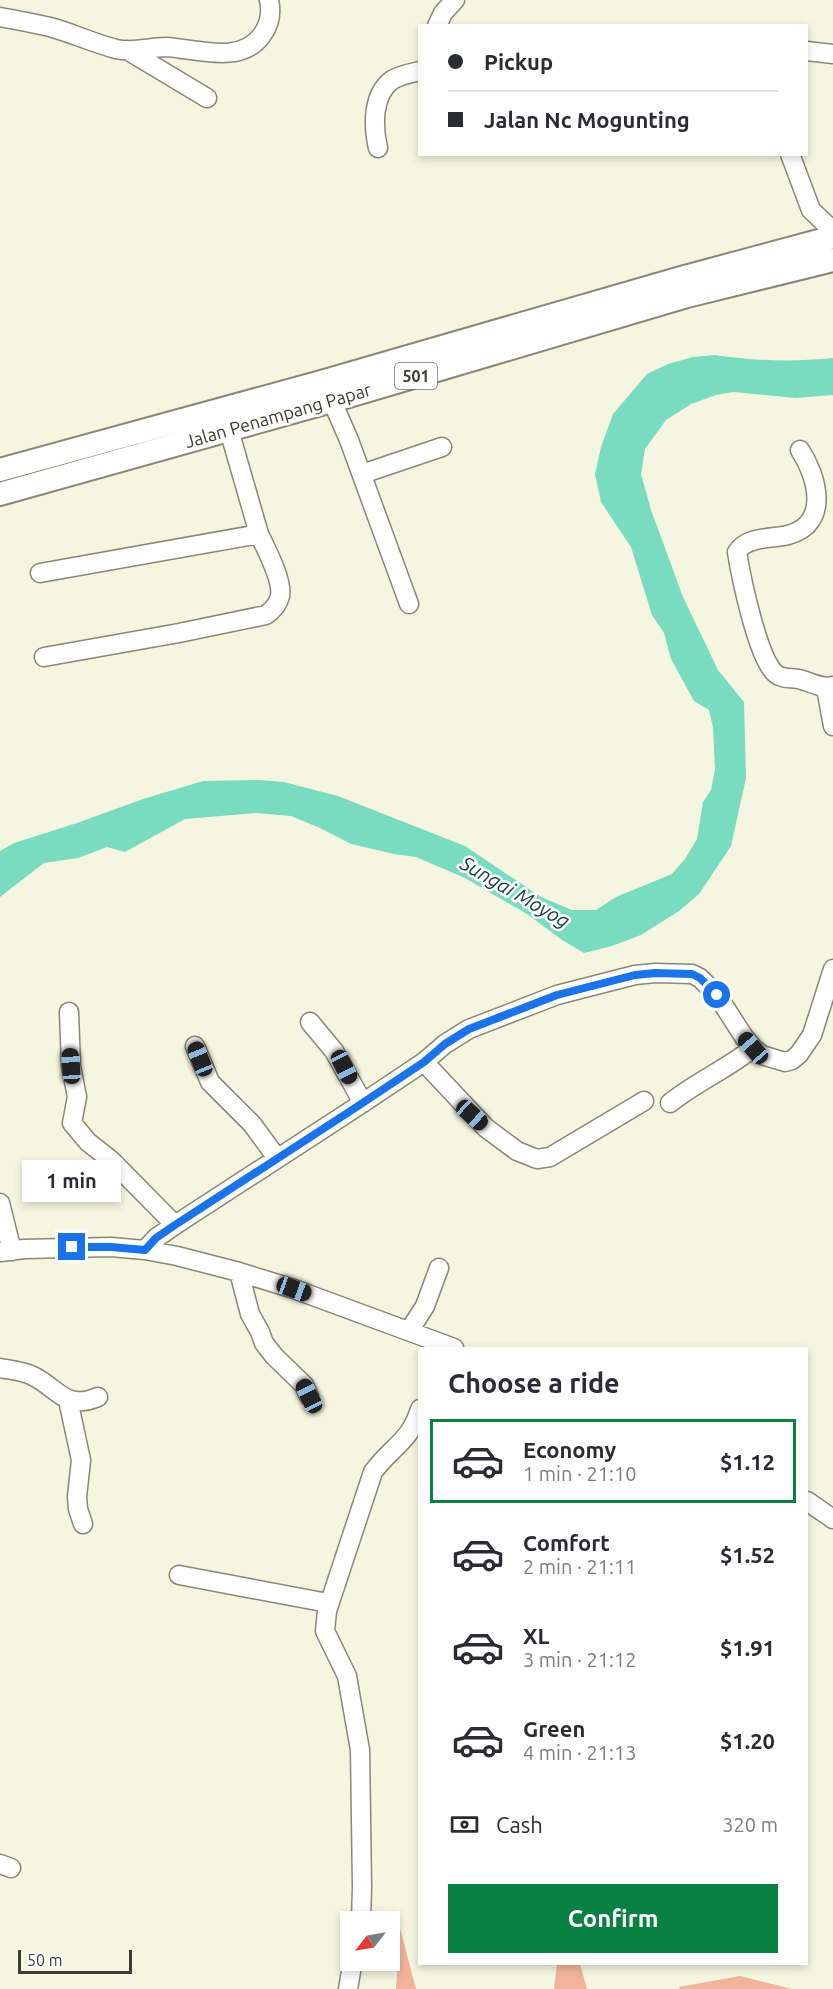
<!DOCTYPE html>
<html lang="en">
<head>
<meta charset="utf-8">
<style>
	body { margin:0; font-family:Ubuntu,sans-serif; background:#f7f7f7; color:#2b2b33; height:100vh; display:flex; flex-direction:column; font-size:22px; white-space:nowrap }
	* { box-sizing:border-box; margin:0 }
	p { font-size:20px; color:#7c7c81 }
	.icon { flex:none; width:33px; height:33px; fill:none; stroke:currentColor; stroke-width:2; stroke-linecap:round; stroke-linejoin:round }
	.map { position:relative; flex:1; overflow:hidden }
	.panel { position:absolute; left:418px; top:1347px; width:390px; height:618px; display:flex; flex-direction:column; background:#fff; border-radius:0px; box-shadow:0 3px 9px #0003 }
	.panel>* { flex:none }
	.hud { position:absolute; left:418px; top:24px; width:390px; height:132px; border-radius:0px; box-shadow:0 3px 9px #0003; display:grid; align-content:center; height:132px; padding:0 30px; background:#fff }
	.needle { width:39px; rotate:239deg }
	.controls { position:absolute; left:340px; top:1911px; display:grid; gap:12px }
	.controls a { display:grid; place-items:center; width:60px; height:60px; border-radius:0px; background:#fff; box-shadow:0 3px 9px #0003; font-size:30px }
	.scale { position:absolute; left:18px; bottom:15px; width:114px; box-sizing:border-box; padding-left:6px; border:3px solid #3c3c33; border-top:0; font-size:16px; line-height:21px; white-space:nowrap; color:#3c3c33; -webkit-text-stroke:4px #fff; paint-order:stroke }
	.end { position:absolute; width:27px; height:27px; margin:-14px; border:8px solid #1a73e8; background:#fff; box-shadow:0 0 0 3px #fff }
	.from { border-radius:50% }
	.bubble { position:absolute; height:42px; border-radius:0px; background:#fff; box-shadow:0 3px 9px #0003; font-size:20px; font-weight:700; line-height:42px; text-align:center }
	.car { position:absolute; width:18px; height:36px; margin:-18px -9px; border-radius:8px; box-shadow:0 0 4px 2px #0007; background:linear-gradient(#222 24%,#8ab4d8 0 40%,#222 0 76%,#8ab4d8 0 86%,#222 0) }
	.hud b { display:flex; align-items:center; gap:21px; height:57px; font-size:22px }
	.hud b+b { border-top:2px solid #e1e1e2 }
	.hud i { width:15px; height:15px; background:#2b2b33 }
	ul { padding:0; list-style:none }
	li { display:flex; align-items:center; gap:18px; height:84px; margin:0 12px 9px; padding:0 18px; border:3px solid transparent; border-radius:0px }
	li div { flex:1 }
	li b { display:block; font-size:22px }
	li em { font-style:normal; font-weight:700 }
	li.active { border-color:#0b8043 }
	li>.icon { width:54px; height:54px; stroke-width:1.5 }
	h2 { padding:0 30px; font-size:27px; line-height:72px }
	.pay { display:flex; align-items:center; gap:15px; height:66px; padding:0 30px; font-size:22px }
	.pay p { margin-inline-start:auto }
	.primary-button { display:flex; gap:12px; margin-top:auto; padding:12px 30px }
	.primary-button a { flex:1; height:69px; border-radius:0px; background:#0b8043; color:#fff; font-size:24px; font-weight:700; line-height:69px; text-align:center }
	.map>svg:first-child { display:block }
	.green { fill:#f1b49a }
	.water { fill:#79dcc1 }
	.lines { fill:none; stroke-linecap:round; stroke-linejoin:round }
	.minor-casing { stroke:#888874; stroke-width:21 }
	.major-casing { stroke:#888874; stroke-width:26 }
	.minor { stroke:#fff; stroke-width:18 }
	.major { stroke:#fff; stroke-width:22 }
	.route { stroke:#1a73e8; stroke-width:8 }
	.labels { text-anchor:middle; stroke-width:5; stroke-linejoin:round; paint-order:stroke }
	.shield { fill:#fff; stroke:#767670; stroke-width:1.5 }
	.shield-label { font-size:16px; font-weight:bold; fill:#3c3c33 }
	.street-label { font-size:18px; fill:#3c3c33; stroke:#fff }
	.water-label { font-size:20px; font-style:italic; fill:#144136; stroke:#fff }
</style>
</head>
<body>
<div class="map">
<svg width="833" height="1989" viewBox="0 0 833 1989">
	<rect width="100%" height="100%" fill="#f5f6df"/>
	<path class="green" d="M400,1928L416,1989H396Z
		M557,1964H580L587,1989H554Z
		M740,1976L792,1989H680L679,1987Z"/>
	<path class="water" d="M715,355C756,361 792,362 833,358V395L795,398L734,392L716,395L691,404L666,420L645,449L641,474L651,510L683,597L718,670L744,702L746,778L731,846L699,894L679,911L641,935L612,946L584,953L562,940L527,914L465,878L416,857L394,854L351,844L320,828L291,816L256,813L185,819L125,852L107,847L78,858L44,863L0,897V851L14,843L77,823L143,799L203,781L259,780L284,782L338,796L465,846L541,897L572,910H596L616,897L672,874L685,859L697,839L703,802L711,790L715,769L713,727L709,710L694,701L671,659L664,633L652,615L631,547L601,502L595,474L601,447L613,414L647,374L668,364L693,357Z"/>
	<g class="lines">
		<defs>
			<path id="minor" d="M0,17C17,20 33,23 50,27C72,33 93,43 116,49C133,53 149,47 166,47C197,49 241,65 262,35C270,24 272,13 269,0
				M437,26L443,13L455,0
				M127,50L207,98
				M807,51L833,54
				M378,148C373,126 372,95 392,80C400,75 411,73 420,71
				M790,154L811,210L833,231
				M332,401L349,440L409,604
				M800,450C817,476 831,524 788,535C772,539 747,536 737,552C741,577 758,660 776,674C783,680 794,677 802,680C813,683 822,689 833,686
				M362,474L442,447
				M40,573L259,534L229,430
				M44,657L179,633L266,615C273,610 278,605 280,596C283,580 266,549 259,534
				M826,688L833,726
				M69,1012L71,1066L77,1097L72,1123L88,1142L112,1161L175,1225
				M310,1022L334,1051L363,1103
				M195,1046L210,1082L252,1124L277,1158
				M424,1062L486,1128L517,1151L537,1159L550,1157L644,1101
				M670,1103C696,1082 727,1069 753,1048
				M0,1203L12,1251
				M145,1250L156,1238L175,1225L355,1108L424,1062L445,1044L469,1029L557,995L635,975L655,973L692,974L700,978L717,995L744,1037L753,1048L762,1055L785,1062L792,1060L799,1054L812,1035L833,969
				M0,1252L24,1249L111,1247L145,1250L177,1256L239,1272L294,1289L454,1348
				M239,1272L250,1314L260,1332L264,1343L274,1356L304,1385L309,1396
				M409,1331L425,1306L439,1268
				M0,1368C11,1370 23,1371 33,1376C58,1388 65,1411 98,1397
				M68,1400L81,1460L77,1497L78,1509L83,1524
				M807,1501L833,1519
				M179,1575L328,1603
				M0,1864L11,1868
				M361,1922L362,1887L360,1750L347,1676L325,1631L327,1611L373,1472C392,1446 410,1442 420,1409
				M348,1989L353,1960"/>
			<path id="major" d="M0,470L321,382L681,278L833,237
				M0,494L332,401L687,296L833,260"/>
		</defs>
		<use href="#minor" class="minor-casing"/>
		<use href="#major" class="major-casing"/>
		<use href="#minor" class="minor"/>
		<use href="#major" class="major"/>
	</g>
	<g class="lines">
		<path class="route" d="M72,1247H111L145,1250L156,1238L175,1225L355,1108L424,1062L445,1044L469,1029L557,995L635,975L655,973L692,974L700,978L717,995"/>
	</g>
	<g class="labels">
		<rect class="shield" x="395" y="363" width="42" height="26" rx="4.5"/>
		<g class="shield-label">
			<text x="416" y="382">501</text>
		</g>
		<g class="street-label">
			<text transform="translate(278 416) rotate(-16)" y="6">Jalan Penampang Papar</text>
		</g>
		<g class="water-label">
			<text transform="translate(515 892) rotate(30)" y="7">Sungai Moyog</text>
		</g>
	</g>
</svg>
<div class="controls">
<a><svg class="needle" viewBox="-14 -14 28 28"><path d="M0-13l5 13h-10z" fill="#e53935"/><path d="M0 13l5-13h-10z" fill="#7c7c81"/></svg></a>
</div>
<div class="scale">50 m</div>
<i class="end from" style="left:717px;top:995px"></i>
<i class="end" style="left:72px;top:1247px"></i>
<div class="bubble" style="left:22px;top:1160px;width:99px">1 min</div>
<i class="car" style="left:753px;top:1048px;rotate:319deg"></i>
<i class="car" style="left:200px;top:1059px;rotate:338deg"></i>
<i class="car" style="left:71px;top:1066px;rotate:356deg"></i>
<i class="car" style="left:344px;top:1067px;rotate:153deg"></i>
<i class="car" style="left:472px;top:1115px;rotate:132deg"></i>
<i class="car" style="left:294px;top:1289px;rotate:110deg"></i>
<i class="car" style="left:309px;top:1396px;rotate:333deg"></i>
<div class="hud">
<b><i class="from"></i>Pickup</b>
<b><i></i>Jalan Nc Mogunting</b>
</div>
<section class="panel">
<h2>Choose a ride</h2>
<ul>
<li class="active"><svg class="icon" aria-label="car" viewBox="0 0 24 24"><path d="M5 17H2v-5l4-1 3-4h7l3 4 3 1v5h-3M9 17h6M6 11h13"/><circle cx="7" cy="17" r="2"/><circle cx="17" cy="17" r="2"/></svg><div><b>Economy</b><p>1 min · 21:10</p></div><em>$1.12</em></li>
<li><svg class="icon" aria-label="car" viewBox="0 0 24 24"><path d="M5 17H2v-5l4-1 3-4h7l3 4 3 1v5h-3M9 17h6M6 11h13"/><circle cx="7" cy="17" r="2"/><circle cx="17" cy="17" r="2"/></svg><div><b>Comfort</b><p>2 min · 21:11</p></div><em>$1.52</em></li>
<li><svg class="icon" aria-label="car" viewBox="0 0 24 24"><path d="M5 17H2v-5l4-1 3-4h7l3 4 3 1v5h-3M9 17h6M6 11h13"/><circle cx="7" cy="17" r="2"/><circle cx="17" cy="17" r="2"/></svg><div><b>XL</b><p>3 min · 21:12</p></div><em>$1.91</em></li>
<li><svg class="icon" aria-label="car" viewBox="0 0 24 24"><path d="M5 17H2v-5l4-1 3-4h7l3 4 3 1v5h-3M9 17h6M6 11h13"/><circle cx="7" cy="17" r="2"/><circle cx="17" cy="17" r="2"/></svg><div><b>Green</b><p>4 min · 21:13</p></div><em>$1.20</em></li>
</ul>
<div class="pay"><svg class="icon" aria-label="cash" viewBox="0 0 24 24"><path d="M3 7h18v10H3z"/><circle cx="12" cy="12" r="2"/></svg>Cash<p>320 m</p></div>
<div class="primary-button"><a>Confirm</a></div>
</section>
</div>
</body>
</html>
